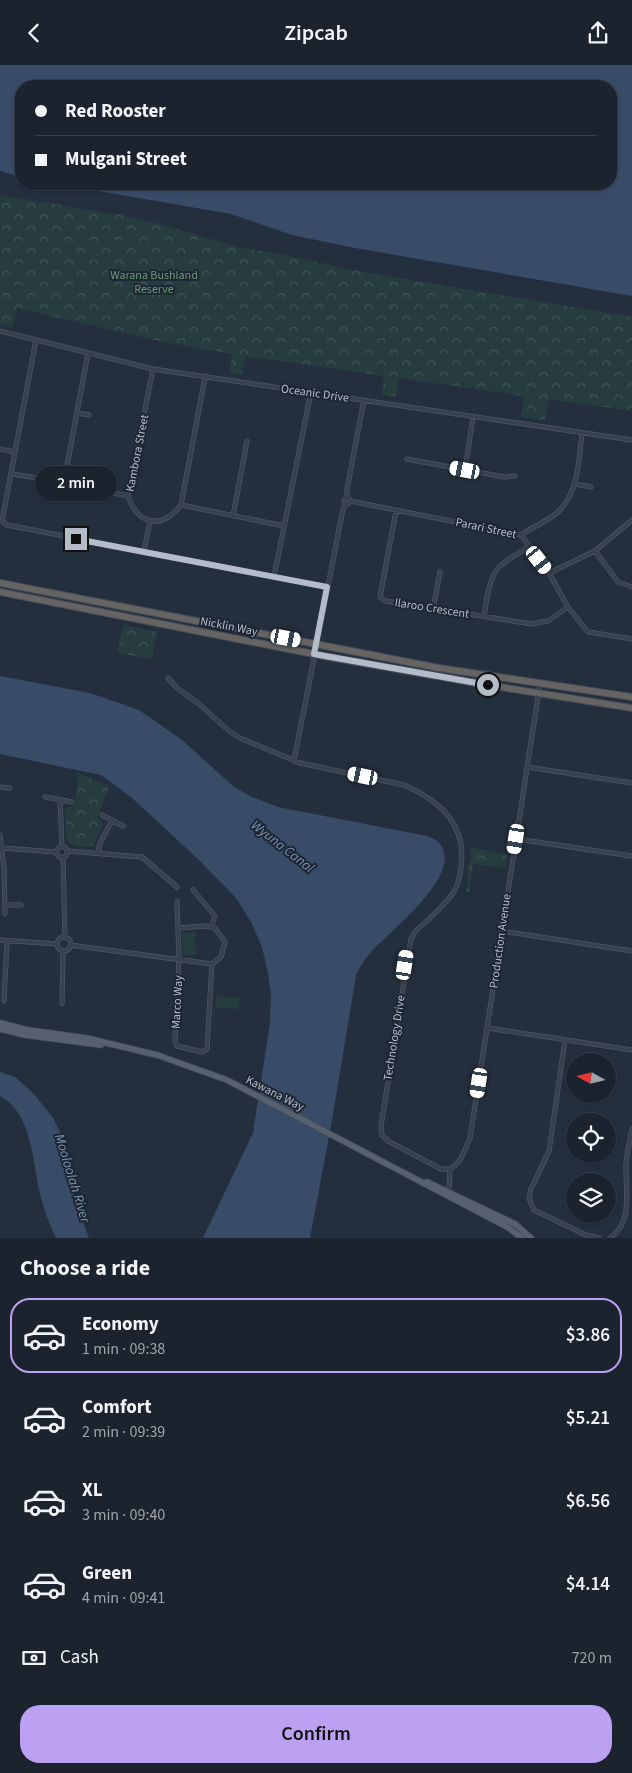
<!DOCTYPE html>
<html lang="en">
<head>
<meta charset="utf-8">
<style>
	body { margin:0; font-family:"Source Sans 3",sans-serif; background:#242b36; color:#f1f3f6; height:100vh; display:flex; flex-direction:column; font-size:19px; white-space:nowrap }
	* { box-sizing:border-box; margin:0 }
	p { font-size:16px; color:#a0a4aa }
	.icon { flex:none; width:28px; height:28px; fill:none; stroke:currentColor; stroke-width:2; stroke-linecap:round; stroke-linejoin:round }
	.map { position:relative; height:1173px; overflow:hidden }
	.drawer { display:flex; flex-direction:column; background:#1b232e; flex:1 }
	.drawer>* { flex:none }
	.guide { position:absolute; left:15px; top:15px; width:602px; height:110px; border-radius:20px; box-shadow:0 1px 4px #0004,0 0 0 1px #39404a; display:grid; align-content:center; height:110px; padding:0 20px; background:#1b232e }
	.needle { width:32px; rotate:278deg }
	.buttons { position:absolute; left:566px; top:988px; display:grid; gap:10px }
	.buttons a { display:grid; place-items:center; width:50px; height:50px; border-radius:50%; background:#1b232e; box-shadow:0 1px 4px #0004,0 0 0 1px #39404a; font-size:25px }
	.end { position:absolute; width:22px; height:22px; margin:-11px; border:6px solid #b4bcc9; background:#111; box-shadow:0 0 0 2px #111 }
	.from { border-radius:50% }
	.bubble { position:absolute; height:35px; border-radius:18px; background:#1b232e; box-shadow:0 1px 4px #0004,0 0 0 1px #39404a; font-size:16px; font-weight:600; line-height:35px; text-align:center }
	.car { position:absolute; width:15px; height:30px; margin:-15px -8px; border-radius:6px; box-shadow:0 0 4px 1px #0007; background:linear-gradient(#fff 24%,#345 0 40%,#fff 0 76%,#345 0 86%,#fff 0) }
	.guide b { display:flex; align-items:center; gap:18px; height:48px; font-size:19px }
	.guide b+b { border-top:1px solid #39404a }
	.guide i { width:12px; height:12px; background:#f1f3f6 }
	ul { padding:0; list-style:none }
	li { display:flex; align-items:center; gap:15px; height:75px; margin:0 10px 8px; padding:0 10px; border:2px solid transparent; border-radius:20px }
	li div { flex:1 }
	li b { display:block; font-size:19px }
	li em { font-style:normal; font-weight:600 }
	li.active { border-color:#bca0f2 }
	li>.icon { width:45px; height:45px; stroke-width:1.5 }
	h2 { padding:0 20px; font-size:22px; line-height:60px }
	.pay { display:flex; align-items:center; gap:12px; height:55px; padding:0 20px; font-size:19px }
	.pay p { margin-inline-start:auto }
	.action { display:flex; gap:10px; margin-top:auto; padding:10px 20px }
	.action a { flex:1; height:58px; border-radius:20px; background:#bca0f2; color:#111; font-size:20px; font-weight:600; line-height:58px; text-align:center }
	header { display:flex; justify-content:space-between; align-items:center; height:65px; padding:0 20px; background:#1b232e; font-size:22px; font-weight:600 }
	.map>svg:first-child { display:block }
	.park { fill:url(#park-crowns) }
	.garden { fill:#263c3f }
	.water { fill:#394c67 }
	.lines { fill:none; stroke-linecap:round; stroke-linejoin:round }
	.minor-casing { stroke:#565f6c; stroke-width:5 }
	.primary-casing { stroke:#414a57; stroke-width:7 }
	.trunk-casing { stroke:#434c59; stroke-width:8 }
	.minor { stroke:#38414e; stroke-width:4 }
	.primary { stroke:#56606e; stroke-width:5.5 }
	.trunk { stroke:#656462; stroke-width:6 }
	.route { stroke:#b4bcc9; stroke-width:6 }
	.labels { text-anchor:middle; stroke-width:4; stroke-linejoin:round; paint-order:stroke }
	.park-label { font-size:12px; fill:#6b9a76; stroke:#1d2633 }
	.street-label { font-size:12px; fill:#b4bcc9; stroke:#1d2633 }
	.water-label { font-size:14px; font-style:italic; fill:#7c92b1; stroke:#1d2633 }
</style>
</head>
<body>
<header><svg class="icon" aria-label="back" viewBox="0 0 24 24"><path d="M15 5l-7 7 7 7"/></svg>Zipcab<svg class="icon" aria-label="share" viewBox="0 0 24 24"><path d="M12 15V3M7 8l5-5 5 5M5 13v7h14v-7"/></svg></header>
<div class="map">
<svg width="632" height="1173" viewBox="0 0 632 1173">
	<defs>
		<pattern id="park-crowns" width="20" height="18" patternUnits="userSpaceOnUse" patternTransform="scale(1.25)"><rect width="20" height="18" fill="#263c3f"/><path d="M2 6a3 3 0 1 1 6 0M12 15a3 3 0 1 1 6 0" fill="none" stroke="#435659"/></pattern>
	</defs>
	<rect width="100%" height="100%" fill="#242f3e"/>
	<path class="park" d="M0,130L121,150L168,161L240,183L276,188L357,206L632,252V346L549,334L545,355L521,352L524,331L399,313L396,332L382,330L384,311L245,291L242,309L230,307L232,289L159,276L17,243L13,262L0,259Z
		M123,560L157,567L152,594L117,588Z
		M79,708L109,722L98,749V753L102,757V762L93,780C84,784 74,782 67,776L65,746L67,743L75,740Z
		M471,783L507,789L505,803L473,799L469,828L466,827Z"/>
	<path class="garden" d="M182,867H195L196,890H182Z
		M216,931L240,933L238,944L215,943Z"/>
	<path class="water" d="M0,0H632V231L355,183L292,170L231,149L58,119H611V21H21V112L0,106Z
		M0,611L90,628L139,645L182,675L234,722L252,732L278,742L427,771C430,772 435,774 437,776C470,805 388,868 371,887C365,894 360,901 356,910L331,1061L310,1173H203L253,1068L270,958L271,931L268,908L262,882L251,857L236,833L198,794L131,732L101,710L0,689Z
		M0,1007L15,1012L34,1029L53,1053L66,1079L71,1100L75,1135L89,1173H56C49,1159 44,1144 40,1129C33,1099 32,1047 0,1031Z"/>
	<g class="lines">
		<defs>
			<path id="minor" d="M0,266L153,304L632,375
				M36,275L2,456L7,460L327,522
				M153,304L128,431C138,460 161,465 181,440L205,312
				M77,348L89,350
				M0,384L15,387
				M407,394L504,412L515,411
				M465,405L473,352
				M12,409L64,417L128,431
				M64,417L88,288
				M575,419L591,422
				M347,433V424L364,335
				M344 436a3 3 0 1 1 6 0a3 3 0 1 1-6 0Z
				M350,436L521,470L549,508L568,542L588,567L632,574
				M181,440L284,461
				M396,446L380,532L385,536L532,559L548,556L568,542
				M233,451L247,376
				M521,470C531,463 553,453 560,445C579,425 579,393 582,368
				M595,486L618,517L632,522
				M144,487L150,456
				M549,508L595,486L632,455
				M274,512L311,327
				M433,544L440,507
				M484,551C487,535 488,515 499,502C507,494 519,488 529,482
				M168,613L177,623L198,638L229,666L240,673L300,698L404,720C440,736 467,759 461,802C460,812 458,823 451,831C441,844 427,855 415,867L411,874L381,1061L382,1070L388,1076L441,1104C460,1107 463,1087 470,1073L540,619
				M294,696L343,444L346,438
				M527,702L632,718
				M0,722L10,723
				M45,732L72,737
				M60,735L62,781
				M102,750L123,761
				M0,770L4,802L5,849
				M516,774L632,791
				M56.5 787a5.5 5.5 0 1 1 11 0a5.5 5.5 0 1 1-11 0Z
				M2,783L56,787
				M67,786L142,792L177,822
				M98,788L100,778L112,756
				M63,792L65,873
				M193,825L215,851L211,862
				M177,836L179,894L175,976L177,981L202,987L207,984L212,899
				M5,840H21
				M502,866L632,886
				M57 879a7 7 0 1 1 14 0a7 7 0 1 1-14 0Z
				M0,875L57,879
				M70,880L212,899L221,892L225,877L215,863L205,861L178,863
				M4,936L7,876
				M62,939L63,886
				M488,963L632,985
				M565,975L549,1086L531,1124L529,1133L534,1145L586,1170L599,1173
				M449,1126L450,1105
				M610,1173C632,1158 626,1132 626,1102C626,1090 630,1076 632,1064"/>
			<path id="primary" d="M0,958L28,965L86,973L157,990L227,1015L509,1163L522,1173
				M0,964L25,970L101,980
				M427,1117L515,1159L531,1173"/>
			<path id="trunk" d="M0,518L439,603L632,632
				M0,527L329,592L488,620L632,643"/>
		</defs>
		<use href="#minor" class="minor-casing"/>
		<use href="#primary" class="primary-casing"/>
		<use href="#trunk" class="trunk-casing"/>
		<use href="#minor" class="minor"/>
		<use href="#primary" class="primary"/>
		<use href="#trunk" class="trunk"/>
	</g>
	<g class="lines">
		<path class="route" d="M76,474L327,522L314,589L488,620"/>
	</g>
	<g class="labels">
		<g class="park-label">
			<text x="154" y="214">Warana Bushland<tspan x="154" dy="14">Reserve</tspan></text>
		</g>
		<g class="street-label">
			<text transform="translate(315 328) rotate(8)" y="4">Oceanic Drive</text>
			<text transform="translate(137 388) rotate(-79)" y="4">Kambora Street</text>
			<text transform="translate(486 463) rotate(12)" y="4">Parari Street</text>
			<text transform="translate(432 543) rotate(9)" y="4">Ilaroo Crescent</text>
			<text transform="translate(229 561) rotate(11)" y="4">Nicklin Way</text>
			<text transform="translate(500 876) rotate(-82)" y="4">Production Avenue</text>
			<text transform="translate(177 937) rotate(-87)" y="4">Marco Way</text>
			<text transform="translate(394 973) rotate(-81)" y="4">Technology Drive</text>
			<text transform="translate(275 1028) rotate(27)" y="4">Kawana Way</text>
		</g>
		<g class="water-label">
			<text transform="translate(283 781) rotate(38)" y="5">Wyuna Canal</text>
			<text transform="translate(73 1113) rotate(73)" y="5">Mooloolah River</text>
		</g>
	</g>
</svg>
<div class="buttons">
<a><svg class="needle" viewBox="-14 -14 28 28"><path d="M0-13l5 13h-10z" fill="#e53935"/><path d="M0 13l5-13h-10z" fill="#a0a4aa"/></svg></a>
<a><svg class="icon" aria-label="locate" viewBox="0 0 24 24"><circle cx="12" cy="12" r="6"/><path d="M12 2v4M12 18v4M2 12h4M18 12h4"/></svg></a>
<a><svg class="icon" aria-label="layers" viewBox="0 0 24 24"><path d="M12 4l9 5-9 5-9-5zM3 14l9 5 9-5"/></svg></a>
</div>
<i class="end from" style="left:488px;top:620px"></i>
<i class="end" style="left:76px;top:474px"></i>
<div class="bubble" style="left:35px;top:401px;width:82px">2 min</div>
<i class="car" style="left:465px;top:405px;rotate:281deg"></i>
<i class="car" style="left:539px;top:495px;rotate:142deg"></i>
<i class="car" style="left:286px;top:573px;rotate:101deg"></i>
<i class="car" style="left:363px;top:711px;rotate:282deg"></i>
<i class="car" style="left:516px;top:774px;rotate:189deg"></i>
<i class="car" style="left:405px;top:900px;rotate:9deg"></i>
<i class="car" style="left:479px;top:1018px;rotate:189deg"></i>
<div class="guide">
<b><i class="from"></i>Red Rooster</b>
<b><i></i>Mulgani Street</b>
</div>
</div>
<section class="drawer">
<h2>Choose a ride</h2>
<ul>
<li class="active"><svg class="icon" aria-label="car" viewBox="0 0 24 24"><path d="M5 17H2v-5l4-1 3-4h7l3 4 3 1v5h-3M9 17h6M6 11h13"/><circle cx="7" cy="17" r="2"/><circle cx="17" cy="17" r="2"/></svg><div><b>Economy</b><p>1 min · 09:38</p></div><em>$3.86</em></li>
<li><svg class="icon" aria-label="car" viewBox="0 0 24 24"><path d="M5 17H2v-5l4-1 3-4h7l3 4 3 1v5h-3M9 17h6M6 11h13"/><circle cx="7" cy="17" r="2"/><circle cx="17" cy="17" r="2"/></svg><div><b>Comfort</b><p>2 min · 09:39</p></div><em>$5.21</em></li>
<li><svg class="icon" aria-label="car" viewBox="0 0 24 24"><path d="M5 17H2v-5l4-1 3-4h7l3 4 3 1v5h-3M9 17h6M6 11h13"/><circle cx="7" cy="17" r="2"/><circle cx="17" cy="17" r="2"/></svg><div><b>XL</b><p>3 min · 09:40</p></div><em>$6.56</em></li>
<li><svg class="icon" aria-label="car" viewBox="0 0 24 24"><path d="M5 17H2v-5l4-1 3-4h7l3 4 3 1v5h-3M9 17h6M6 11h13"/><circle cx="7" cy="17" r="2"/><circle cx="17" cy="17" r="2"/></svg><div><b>Green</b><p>4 min · 09:41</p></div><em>$4.14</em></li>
</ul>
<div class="pay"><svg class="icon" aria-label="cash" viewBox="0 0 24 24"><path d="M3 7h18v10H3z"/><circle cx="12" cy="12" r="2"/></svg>Cash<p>720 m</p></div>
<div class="action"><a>Confirm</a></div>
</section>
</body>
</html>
